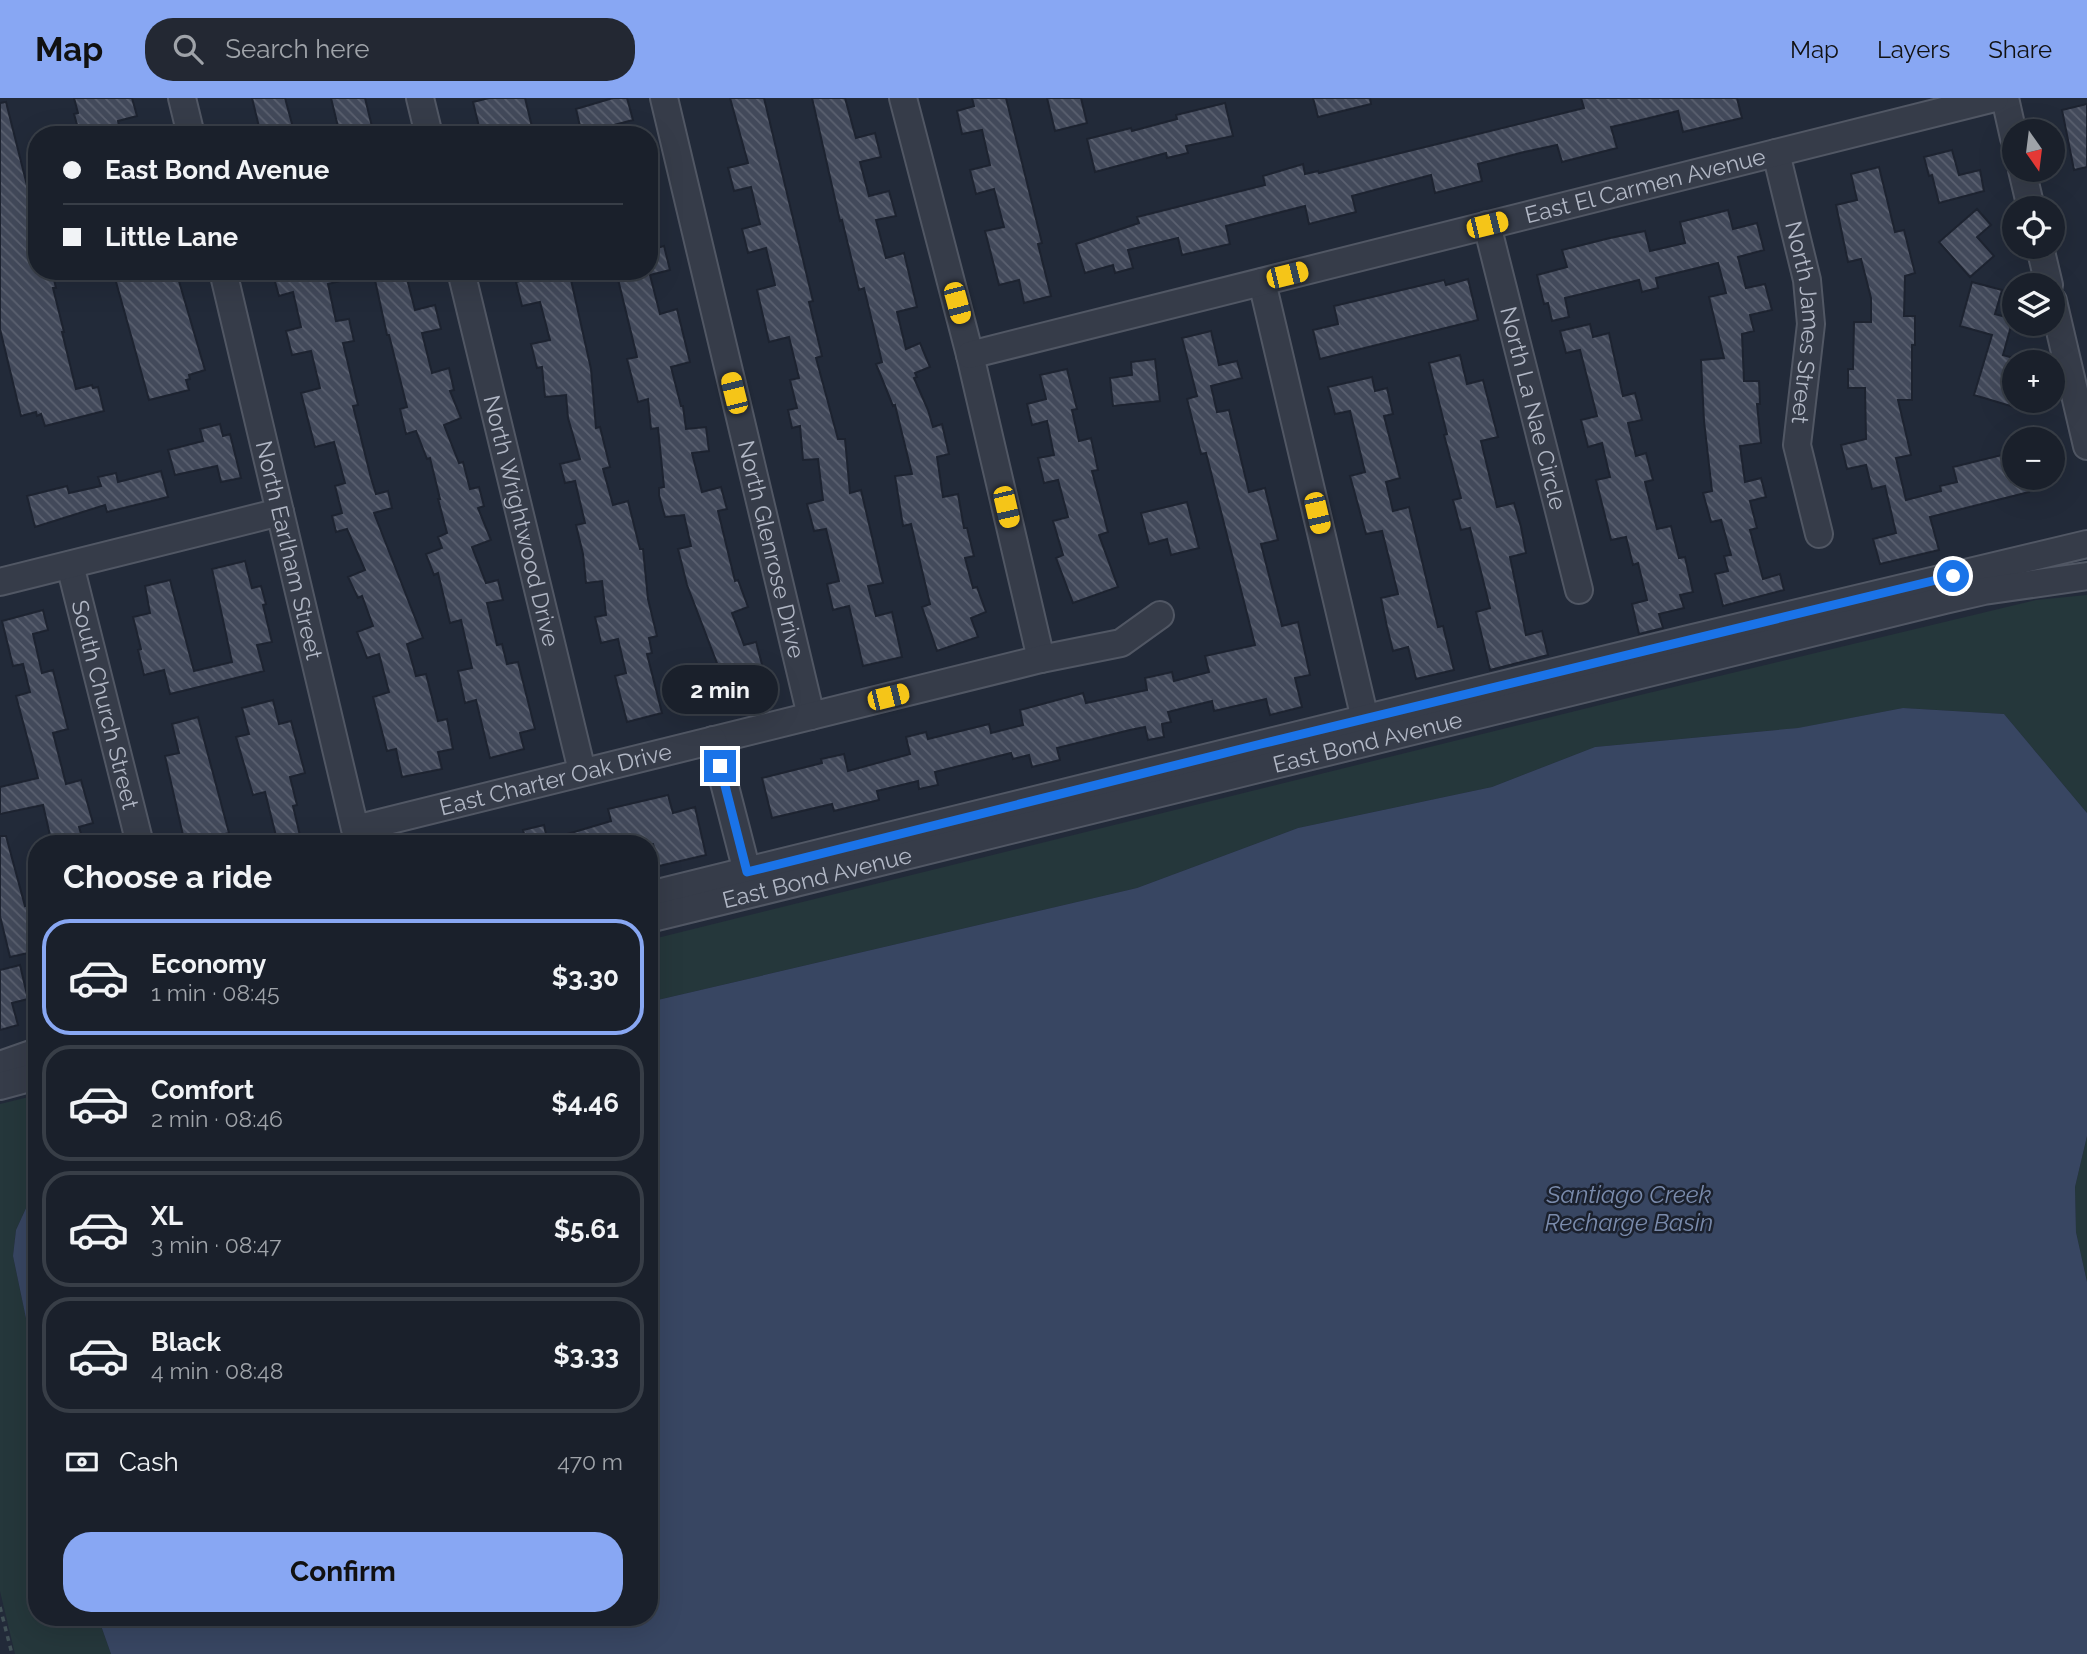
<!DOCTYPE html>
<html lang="en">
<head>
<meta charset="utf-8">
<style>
	body { margin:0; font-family:Raleway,sans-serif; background:#232833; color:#f1f3f6; height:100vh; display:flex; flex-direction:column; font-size:26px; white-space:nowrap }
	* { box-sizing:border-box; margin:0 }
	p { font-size:23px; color:#9fa3a9 }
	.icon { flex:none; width:38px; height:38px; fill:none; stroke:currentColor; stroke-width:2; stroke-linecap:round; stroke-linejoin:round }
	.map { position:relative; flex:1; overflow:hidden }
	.drawer { position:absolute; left:28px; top:737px; width:630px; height:791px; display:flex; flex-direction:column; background:#1a202b; border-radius:28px; box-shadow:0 7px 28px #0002,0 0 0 2px #383e47 }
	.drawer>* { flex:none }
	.hud { position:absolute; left:28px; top:28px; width:630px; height:154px; border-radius:28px; box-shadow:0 7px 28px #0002,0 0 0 2px #383e47; display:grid; align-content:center; height:154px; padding:0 35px; background:#1a202b }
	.needle { width:46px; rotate:166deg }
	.buttons { position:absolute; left:2002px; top:21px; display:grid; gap:14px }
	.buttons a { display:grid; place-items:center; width:63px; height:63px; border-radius:50%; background:#1a202b; box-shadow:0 7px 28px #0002,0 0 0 2px #383e47; font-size:35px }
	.end { position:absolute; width:32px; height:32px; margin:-16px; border:9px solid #1a73e8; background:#fff; box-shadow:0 0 0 4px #fff }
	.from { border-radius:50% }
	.bubble { position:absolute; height:49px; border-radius:24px; background:#1a202b; box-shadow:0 7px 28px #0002,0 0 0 2px #383e47; font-size:23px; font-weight:700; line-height:49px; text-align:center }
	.car { position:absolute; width:21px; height:42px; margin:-21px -10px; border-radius:9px; box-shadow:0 0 5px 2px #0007; background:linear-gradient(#f5c518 24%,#345 0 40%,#f5c518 0 76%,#345 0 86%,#f5c518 0) }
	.hud b { display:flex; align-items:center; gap:24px; height:66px; font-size:26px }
	.hud b+b { border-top:2px solid #383e47 }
	.hud i { width:18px; height:18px; background:#f1f3f6 }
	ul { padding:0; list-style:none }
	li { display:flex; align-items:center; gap:21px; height:116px; margin:0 14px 10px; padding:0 21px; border:4px solid #383e47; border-radius:28px }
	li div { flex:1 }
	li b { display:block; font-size:26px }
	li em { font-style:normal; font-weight:700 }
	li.on { border-color:#88a7f3 }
	li>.icon { width:63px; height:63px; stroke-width:1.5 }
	h2 { padding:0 35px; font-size:32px; line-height:84px }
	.pay { display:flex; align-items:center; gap:18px; height:77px; padding:0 35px; font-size:26px }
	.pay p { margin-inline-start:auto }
	.primary-button { display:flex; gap:14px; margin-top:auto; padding:14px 35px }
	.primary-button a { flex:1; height:80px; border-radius:28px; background:#88a7f3; color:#111; font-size:28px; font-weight:700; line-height:80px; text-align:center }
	header { display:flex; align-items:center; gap:42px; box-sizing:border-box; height:98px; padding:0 35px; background:#88a7f3; color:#111 }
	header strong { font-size:33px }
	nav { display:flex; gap:38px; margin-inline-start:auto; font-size:24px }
	.search { width:490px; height:63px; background:#232833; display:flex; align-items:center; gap:18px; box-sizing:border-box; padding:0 24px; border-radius:28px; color:#9fa3a9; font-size:26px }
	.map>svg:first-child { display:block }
	.grass { fill:#25373b }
	.water { fill:#384662 }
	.building { fill:url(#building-back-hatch); stroke:#1d2330; stroke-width:2 }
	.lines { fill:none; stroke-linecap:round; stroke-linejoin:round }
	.minor-casing { stroke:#515764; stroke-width:30 }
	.path { stroke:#425257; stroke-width:3.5; stroke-dasharray:5 5; stroke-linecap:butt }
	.minor { stroke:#363c49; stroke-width:26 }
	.route { stroke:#1a73e8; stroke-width:9 }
	.labels { text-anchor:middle; stroke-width:5; stroke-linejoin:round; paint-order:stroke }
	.street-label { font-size:23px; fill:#b1b7c5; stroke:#1b212e }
	.water-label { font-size:24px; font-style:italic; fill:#7a8bac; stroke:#1b212e }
</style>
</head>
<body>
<header>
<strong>Map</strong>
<div class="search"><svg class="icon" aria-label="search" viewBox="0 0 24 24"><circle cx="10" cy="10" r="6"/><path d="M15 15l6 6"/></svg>Search here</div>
<nav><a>Map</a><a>Layers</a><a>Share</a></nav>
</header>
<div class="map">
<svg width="2087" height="1556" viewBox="0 0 2087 1556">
	<defs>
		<pattern id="building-back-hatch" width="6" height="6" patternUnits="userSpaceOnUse" patternTransform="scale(1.75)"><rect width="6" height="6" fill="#42495a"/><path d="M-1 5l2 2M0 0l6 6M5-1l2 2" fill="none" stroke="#5b6170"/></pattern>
	</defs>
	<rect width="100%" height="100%" fill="#222a39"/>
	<path class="grass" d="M2087,497V715L2004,616L1903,610L1799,630L1595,649L1492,689L1298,730L1137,790L649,904V842L1636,598L2036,502Z
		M37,997V1104L27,1108L16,1132L13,1158L37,1273V1519H98L111,1556H15L0,1493V1006Z
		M2087,1038V1184L2076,1134L2075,1089Z"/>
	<path class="water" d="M1903,610L2004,616L2087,715V1038L2075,1089L2076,1134L2087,1184V1556H111L98,1519H649V904L1137,790L1298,730L1492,689L1595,649L1798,630Z
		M37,1104V1273L13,1158L16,1132L27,1108Z"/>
	<path class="building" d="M74,0H132L137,18L118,23L121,37H80L74,16L78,15Z
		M252,0H285L295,37H261Z
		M331,0H365L374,37H340Z
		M489,0H525L534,37H481L473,4Z
		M613,0H627L633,22L614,27L616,37H582L576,11Z
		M730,0H764L813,203L809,204L822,258L816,260L838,341H845L850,395L861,392L883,485L868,488L876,518L892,514L902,559L863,568L849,508L833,512L827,486L839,483L826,431L814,433L807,406L823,402L818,361L803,362L800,328L792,330L788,312L797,310L790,282L799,280L789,239L769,244L757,192L775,187L766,150L748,155L742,131L760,126L751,89L734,93L728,70L748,65Z
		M812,0H845L856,40L875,35L881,59L860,64L869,98L889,93L896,118L876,122L886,160L904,155L917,209L897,214L906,251L920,245L930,269L915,275L917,279L914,280L928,312L933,329L942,326L949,356L937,359L943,399L958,396L964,430H967L974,458L965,460L973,490L977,489L986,514L971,520L978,539L937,553L922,509L930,506L911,426L903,428L895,378L912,376L895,307L893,308L876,266L882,264L864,190L859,192L842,122L840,123Z
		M972,0H1006L1042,145L1038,146L1051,198L1024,205L1019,182L999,187L985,133L1004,129L994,91L976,96L970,72L990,67L982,32L962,36L957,13L974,8Z
		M1047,0H1081L1087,25L1055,33Z
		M1313,0H1370L1371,6L1318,19Z
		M1581,0H1737L1742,20L1683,34L1678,13L1637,23L1611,29L1617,50L1562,64L1557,47L1524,54L1478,66L1482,83L1435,95L1431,77L1352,98L1356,114L1309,126L1305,108L1226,128L1230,146L1182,157L1178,140L1128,152L1133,170L1115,175L1113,167L1085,175L1076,146L1139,125L1137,119L1265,87L1263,78L1303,66L1305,76L1318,73L1319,75L1584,10Z
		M6,4L37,127V173H52L56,190H53L64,234H62L76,291L92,287L93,290L98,289L104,313L45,328L41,316L37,318L36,314L21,318L0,231V5Z
		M1225,5L1233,38L1186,48L1188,55L1167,60L1166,55L1095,74L1087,41L1131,30L1132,33L1177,21L1176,17Z
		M2087,6V69L2074,72L2062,12Z
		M1952,52L1959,77L1980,72L1984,93L1939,105L1932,77L1929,78L1924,59Z
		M1879,69L1895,134L1904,132L1915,175L1905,178L1904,218H1915V247H1912V302H1898L1911,357L1896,360L1906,402L1941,393L1940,388L1957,384L1953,369L2014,354V380H2026L2029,394L1930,419L1939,452L1880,466L1873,441L1896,435L1885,388L1872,391L1866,367L1847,371L1841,347L1866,341L1865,290H1848V271H1853L1854,224H1871V200L1861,161L1848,164L1836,107L1857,102L1851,76Z
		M1977,111L1991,127L1977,139L1994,158L1970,179L1939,144Z
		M1728,112L1733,131L1757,125L1764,152L1738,159L1746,190L1765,186L1772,212L1750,217L1754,233L1742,236L1744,283H1759L1760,306H1757L1761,345L1740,348L1745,384L1761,380L1766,399L1750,403L1757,430L1750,432L1763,481L1780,476L1784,492L1723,508L1715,476L1728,473L1724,458L1731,457L1721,422L1711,424L1703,395L1712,393L1704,323L1701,262L1724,260L1709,199L1726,195L1718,165L1656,180L1658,190L1642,194L1639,182L1565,200L1569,219L1552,223L1548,205L1544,206L1537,177L1567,169L1562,152L1610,140L1645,133L1650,153L1685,145L1680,124Z
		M664,148L670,172L650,177L660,216L677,211L690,264L671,269L681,308H683L686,331L706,329L709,353L692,355L702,394L721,389L727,411L718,413L735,483L738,482L748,509L732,515L744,547L756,544L764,574L752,578L756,594L728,601L725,587L714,590L709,571L718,568L687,487L678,451L691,448L684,417L665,419L659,397V390L664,389L658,330L651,331L648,301L638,304L627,261L637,259L616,173H649V152Z
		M113,173H154V176L176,173L205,272L189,277L190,281L186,282L189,292L149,302Z
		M272,173H355L356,179L328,186L336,223L349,221L354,243L343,245L358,307L353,308L371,380L376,396L388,393L392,410L374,415L423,540L407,546L416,578L426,576L438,623L447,621L453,651L438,654L442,671L402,679L396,651L387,653L373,599L389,594L379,556L367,560L357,534L373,528L362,498L358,500L348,479L365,472L347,431L336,434L332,418L342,415L335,388L345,385L334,344L315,349L301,295L320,290L311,253L292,257L286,233L301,229L293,194L279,198Z
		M373,173H405L415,212L435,207L441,231L422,235L432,275L449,270L454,292L450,293L461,320L444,327L459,365L463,364L470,391L479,389L484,408L478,410L491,442L472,449L486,485L498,482L503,502L487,505L497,547L502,546L507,566L518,564L535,631L520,635L524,651L490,660L476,602L465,605L458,573L472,570L461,522L450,525L438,475L434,477L426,456L442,450L438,439L447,435L438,401H440L430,360L427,361L416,333L406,336L400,311L407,309L389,237H387Z
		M534,173H569L591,271L596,330L600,329L610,369L603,371L613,407L628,403L640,451H643L648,501L657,538L649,540L652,555L647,556L662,615L627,624L615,578L626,575L618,541L601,545L595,519L606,517L602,483L586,485L583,456L576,427L585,425L575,383L565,385L560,366L580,361L568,320L566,297L545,299L542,269L537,270L531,246L550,242L540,204L522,208L516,184L536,179Z
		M1468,181L1478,222L1320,261L1313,232L1338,226L1334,208L1444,182L1446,187Z
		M1972,184L2002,192L1995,216L2013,221L2003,257L2017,261L2010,284L2014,285V309L1974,297L1992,237L1960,228Z
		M1590,226L1593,239L1609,235L1623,298L1635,295L1642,322L1628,325L1636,358L1646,355L1653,382L1645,384L1657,431L1671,428L1679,460L1685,459L1693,494L1680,497L1684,510L1659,516L1663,530L1639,536L1632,506L1647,502L1638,465L1633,467L1626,439L1611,442L1596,382L1610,379L1602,345L1588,349L1581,322L1597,318L1580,252L1566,255L1560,233Z
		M1211,233L1219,267L1237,263L1242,280L1211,288L1217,314L1229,312L1249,394L1265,390L1278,442L1261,446L1282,528L1298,524L1310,577L1295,580L1302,609L1270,617L1266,601L1214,613L1212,603L1168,614L1171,624L1162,626L1164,639L1148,642L1145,629L1130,632L1057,650L1060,662L1032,669L1029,657L1013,661L1011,655L935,674L938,687L919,691L918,683L877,693L879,702L834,713L832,706L772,720L762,680L822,665L821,661L844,656L848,673L910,656L906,639L926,634L928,641L989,626L991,635L1023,627L1020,612L1083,595L1086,605L1147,592L1145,580L1172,574L1174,583L1209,574L1205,558L1255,547L1206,355L1201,356L1187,301L1197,298L1182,240Z
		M1460,257L1467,286L1483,282L1498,339L1481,343L1497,409L1514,405L1521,429L1526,455L1510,459L1526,537L1542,533L1548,557L1490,572L1476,514L1490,510L1470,430L1461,432L1453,402L1461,400L1444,337L1447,336L1429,265Z
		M1155,261L1160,303L1113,308L1110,280L1132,277L1131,264Z
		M1067,271L1077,311L1072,312L1079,343L1091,340L1098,372L1092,373L1108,434L1099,437L1118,489L1073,505L1056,460L1063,457L1053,423L1068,419L1058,382L1044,385L1038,360L1054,357L1047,323L1032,327L1027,306L1046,301L1040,277Z
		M1372,279L1375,293L1387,290L1393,316L1384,318L1400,380L1386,384L1393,413L1409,409L1438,529L1443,528L1454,572L1416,581L1408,549L1393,553L1387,529L1381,500L1398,496L1382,433L1366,436L1350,378L1365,374L1350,313L1335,316L1328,289Z
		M220,326L223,338L230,336L241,380L221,384L217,368L175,377L168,352L203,343L200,331Z
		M161,373L168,399L107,414L105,407L35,429L27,398L67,388L69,395L101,388L98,379L116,375L118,384Z
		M1187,404L1199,450L1171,457L1167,441L1149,446L1141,415Z
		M245,463L252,490L261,488L266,506L263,507L272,544L257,547L264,573L170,596L164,572L144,577L138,552L141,551L133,519L150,515L145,488L170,482L194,573L232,564L212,471Z
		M43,512L48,532L33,536L42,575L53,572L68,631L53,635L66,686L81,682L93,725L79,729L84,746H52L43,707L0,716V689L38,680L16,598L30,594L23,566L13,568L2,523Z
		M273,602L279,626L291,623L305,675L290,679L297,707L293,708L302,746H278L265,694L253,697L236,639L249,636L242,610Z
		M198,619L229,735L185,746L165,658L179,655L172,626Z
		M668,697L673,715L695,709L706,757L659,768L653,746H555L554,740L611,723L608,711Z
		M544,727L548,746H527L523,732Z
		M0,738H6L25,808L37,806V853L10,859L0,818Z
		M20,867L28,901L12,905L18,927L0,932V872Z"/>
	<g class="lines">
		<defs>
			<g id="minor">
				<path d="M182,0L191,37"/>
				<path d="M420,0L429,37"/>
				<path id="s1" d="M664,0L811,618"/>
				<path d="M903,0L970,257L1041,561"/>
				<path d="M2005,0L2014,40"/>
				<path id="s2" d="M1776,55L1807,182L1811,226L1797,347L1819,436"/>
				<path d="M2022,72L2031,110"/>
				<path id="s3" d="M1487,127L1579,492"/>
				<path d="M2040,149L2049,187"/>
				<path id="s4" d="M223,173L355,731L1041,561L1121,545L1160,517"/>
				<path id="s5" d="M461,173L582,673"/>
				<path d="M1262,184L1369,638"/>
				<path d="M2053,203L2087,348"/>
				<path id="s6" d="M970,257L1995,0"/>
				<path id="s7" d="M70,467L140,746"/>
				<path d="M0,484L280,414"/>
				<path d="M713,642L751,789"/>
				<path d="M649,797L1684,542L2087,446"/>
				<path id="s8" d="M649,821L1945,502L1984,493L2087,478"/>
				<path d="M0,967L37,954"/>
				<path d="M0,988L37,978"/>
			</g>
		</defs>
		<use href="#minor" class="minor-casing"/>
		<path class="path" d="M0,1509L12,1556"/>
		<use href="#minor" class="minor"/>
	</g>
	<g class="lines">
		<path class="route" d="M720,668L747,774L1261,646L1953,478"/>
	</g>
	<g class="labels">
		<g class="street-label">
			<text dy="8" stroke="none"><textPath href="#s6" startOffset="696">East El Carmen Avenue</textPath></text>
			<text dy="8" stroke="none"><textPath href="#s2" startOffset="173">North James Street</textPath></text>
			<text dy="8" stroke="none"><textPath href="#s3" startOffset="189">North La Nae Circle</textPath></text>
			<text dy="8" stroke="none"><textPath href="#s5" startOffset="257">North Wrightwood Drive</textPath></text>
			<text dy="8" stroke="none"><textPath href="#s4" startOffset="287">North Earlham Street</textPath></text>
			<text dy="8" stroke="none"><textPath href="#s1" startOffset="464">North Glenrose Drive</textPath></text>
			<text dy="8" stroke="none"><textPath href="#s7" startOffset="144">South Church Street</textPath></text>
			<text dy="8" stroke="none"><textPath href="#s8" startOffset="740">East Bond Avenue</textPath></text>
			<text dy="8" stroke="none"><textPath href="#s4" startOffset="780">East Charter Oak Drive</textPath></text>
			<text dy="8" stroke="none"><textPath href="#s8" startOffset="173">East Bond Avenue</textPath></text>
		</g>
		<g class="water-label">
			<text x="1629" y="1105">Santiago Creek<tspan x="1629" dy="28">Recharge Basin</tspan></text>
		</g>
	</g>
</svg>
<div class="buttons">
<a><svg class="needle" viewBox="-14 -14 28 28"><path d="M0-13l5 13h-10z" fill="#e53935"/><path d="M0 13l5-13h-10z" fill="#9fa3a9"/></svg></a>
<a><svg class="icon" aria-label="locate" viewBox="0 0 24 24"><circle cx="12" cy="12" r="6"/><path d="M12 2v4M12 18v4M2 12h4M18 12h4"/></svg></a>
<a><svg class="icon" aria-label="layers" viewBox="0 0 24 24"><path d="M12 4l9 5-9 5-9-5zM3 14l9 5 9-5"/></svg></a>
<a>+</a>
<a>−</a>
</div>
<i class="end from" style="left:1953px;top:478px"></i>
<i class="end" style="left:720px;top:668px"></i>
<div class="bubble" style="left:662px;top:567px;width:116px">2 min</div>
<i class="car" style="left:1487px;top:127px;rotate:76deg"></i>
<i class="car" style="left:1287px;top:177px;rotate:76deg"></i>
<i class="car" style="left:957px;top:205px;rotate:165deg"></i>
<i class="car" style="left:734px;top:295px;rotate:346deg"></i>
<i class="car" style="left:1006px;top:409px;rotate:167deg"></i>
<i class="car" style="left:1317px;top:415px;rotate:167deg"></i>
<i class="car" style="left:888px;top:599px;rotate:76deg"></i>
<div class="hud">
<b><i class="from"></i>East Bond Avenue</b>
<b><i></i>Little Lane</b>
</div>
<section class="drawer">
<h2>Choose a ride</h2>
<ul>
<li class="on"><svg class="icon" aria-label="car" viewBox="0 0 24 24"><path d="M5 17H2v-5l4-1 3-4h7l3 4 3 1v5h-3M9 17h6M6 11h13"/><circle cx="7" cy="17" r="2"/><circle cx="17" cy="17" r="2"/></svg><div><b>Economy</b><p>1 min · 08:45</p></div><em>$3.30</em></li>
<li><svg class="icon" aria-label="car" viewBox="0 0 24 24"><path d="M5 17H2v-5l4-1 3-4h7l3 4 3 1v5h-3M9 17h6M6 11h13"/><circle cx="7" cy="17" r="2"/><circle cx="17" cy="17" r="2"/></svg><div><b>Comfort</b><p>2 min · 08:46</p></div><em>$4.46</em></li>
<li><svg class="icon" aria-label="car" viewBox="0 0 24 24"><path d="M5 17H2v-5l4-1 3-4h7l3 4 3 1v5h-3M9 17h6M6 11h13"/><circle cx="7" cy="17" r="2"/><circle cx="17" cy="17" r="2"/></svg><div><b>XL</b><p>3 min · 08:47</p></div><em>$5.61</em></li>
<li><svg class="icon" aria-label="car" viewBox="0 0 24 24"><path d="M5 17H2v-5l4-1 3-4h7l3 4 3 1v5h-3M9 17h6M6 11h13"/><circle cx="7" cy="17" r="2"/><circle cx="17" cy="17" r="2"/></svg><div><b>Black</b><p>4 min · 08:48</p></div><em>$3.33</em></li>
</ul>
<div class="pay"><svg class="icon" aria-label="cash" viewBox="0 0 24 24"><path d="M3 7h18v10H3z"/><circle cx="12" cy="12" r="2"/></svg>Cash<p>470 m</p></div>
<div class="primary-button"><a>Confirm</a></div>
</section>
</div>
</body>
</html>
